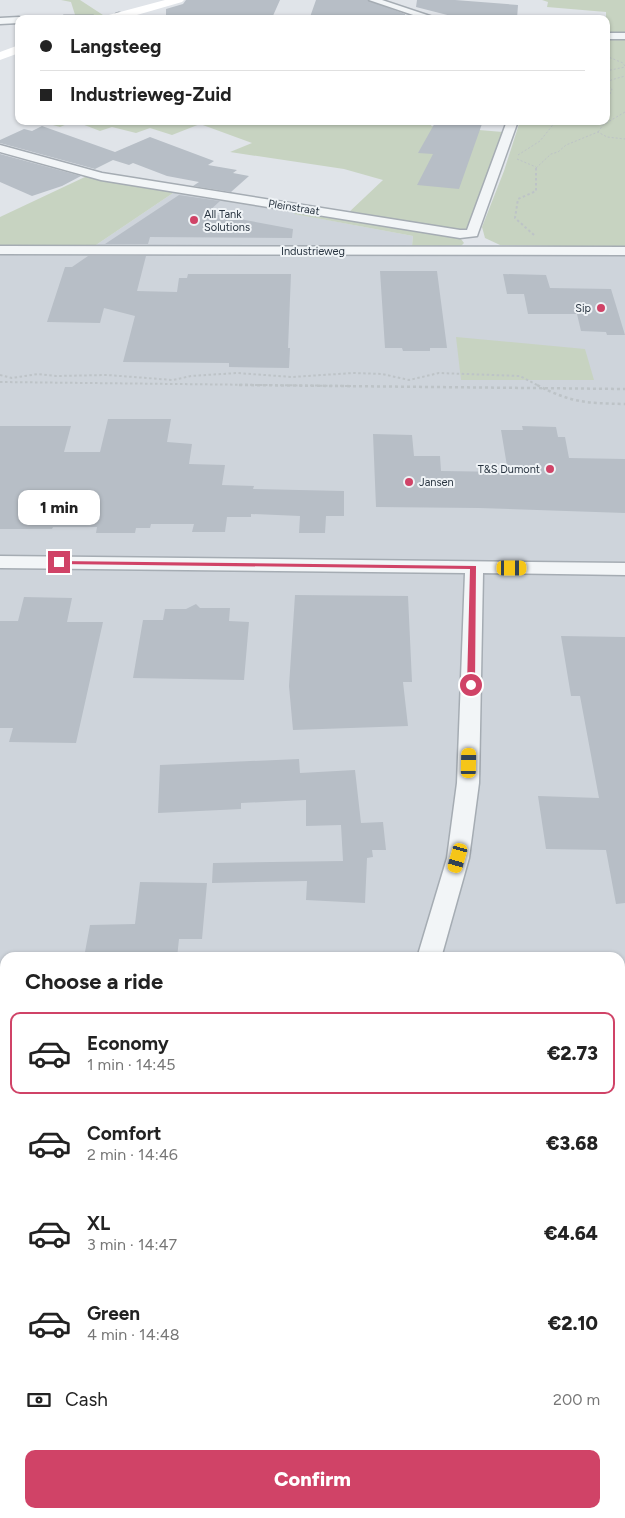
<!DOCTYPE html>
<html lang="en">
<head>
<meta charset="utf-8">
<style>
	body { margin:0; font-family:Figtree,sans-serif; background:#f2f2f2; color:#222; height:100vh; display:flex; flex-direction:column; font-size:19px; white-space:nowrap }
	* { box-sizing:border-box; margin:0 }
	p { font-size:16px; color:#767676 }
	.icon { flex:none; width:28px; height:28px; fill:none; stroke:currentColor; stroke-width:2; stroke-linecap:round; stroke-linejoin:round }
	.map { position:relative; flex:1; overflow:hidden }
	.details { position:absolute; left:0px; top:952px; width:625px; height:566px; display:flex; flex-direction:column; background:#fff; border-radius:15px 15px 0 0; box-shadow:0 1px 4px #0004 }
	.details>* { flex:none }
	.guide { position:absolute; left:15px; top:15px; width:595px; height:110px; border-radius:10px; box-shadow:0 1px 4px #0004; display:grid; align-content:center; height:110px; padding:0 25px; background:#fff }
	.end { position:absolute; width:22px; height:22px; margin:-11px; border:6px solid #d04367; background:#fff; box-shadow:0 0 0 2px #fff }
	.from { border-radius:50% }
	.bubble { position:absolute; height:35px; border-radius:10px; background:#fff; box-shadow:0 1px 4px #0004; font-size:16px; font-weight:800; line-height:35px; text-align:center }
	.car { position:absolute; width:15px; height:30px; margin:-15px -8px; border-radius:6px; box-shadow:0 0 4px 1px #0007; background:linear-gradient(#f5c518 24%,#345 0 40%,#f5c518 0 76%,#345 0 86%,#f5c518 0) }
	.guide b { display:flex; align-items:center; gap:18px; height:48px; font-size:19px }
	.guide b+b { border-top:1px solid #e0e0e0 }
	.guide i { width:12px; height:12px; background:#222 }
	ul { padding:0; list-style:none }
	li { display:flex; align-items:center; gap:15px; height:82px; margin:0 10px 8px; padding:0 15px; border:2px solid transparent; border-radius:10px }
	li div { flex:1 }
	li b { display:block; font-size:19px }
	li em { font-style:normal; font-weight:800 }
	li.selected { border-color:#d04367 }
	li>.icon { width:45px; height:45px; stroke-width:1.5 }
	h2 { padding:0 25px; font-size:22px; line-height:60px }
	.pay { display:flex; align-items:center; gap:12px; height:55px; padding:0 25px; font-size:19px }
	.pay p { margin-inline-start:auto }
	.button { display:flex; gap:10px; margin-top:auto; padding:10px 25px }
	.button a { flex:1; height:58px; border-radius:10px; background:#d04367; color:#fff; font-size:20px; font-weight:800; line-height:58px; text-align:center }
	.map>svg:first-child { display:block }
	.built { fill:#ced4db }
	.green { fill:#c7d3c1 }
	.building { fill:#b7bec6 }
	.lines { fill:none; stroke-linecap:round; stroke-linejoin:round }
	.street-casing { stroke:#a5acb3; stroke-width:3 }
	.path-far3 { stroke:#bdc3c7; stroke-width:1; stroke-dasharray:2 2; stroke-linecap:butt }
	.path-far2 { stroke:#bdc3c7; stroke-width:2; stroke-dasharray:2.5 2.5; stroke-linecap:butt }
	.path-far1 { stroke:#bdc3c7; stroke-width:2.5; stroke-dasharray:3 3; stroke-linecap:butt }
	.path { stroke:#bdc3c7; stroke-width:4.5; stroke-dasharray:5 5; stroke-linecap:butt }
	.street { fill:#f2f5f7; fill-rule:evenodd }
	.secondary { fill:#fff; fill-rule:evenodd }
	.route { fill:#d04367 }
	.poi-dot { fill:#d04367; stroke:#eff3f6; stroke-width:2 }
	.labels { text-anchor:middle; stroke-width:4; stroke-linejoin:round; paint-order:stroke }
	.far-street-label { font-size:11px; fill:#283440; stroke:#eff3f6 }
	.far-poi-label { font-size:11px; fill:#283440; stroke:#eff3f6; text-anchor:start }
</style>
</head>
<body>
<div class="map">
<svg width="625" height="1518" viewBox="0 0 625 1518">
	<rect width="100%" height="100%" fill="#e0e4e9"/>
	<path class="built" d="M176,191L298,211L295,214L413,236L412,246L96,245Z
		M0,255L625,256V1431H620V958H5V1435H0Z"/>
	<path class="green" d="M61,0H80L103,15L112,16L101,18H76L71,2Z
		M542,0H625V34H606V12L547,7L548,2Z
		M606,39H625V247L500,245L485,238L482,227L504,171L520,121H606Z
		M39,121H433L431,126L503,132L466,230L461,232L347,214L383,180L344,169L230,152L252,143L200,124L172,135L150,128L136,133L112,127L100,131L74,121L60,127Z
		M87,176L176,191L96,245L0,246V217Z
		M298,211L454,236L461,239L464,243L461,246L455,247L412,246L413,236L294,214Z
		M456,337L585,349L594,380H461Z"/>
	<path class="building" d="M186,0H280L272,18L193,17L184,18L180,16H166V9L183,4Z
		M316,0H367L405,14V19H311L310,17Z
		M417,0H455L518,5L517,19H463L416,7Z
		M436,121H483L459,189L417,185L433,154L418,153Z
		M42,126L115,152L150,137L214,161L208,165L237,170L233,173L249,176L231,192L193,186L199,182L167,176L133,163L129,165L113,160L95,169L0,143V140L24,129L32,131Z
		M0,154L81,176L62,186L32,196L0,182Z
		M179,195L220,201L207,213L293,229L292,238L150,237L148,244H105Z
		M88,256H146L137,291L177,292L179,278H187L188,274H291L288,348H290L289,368L229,367V363L123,362L135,316L104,308L100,323L47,322L65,267H72Z
		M380,271H437L447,348H430V351H403L402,348H385Z
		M503,274L546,275L550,288L611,289L625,335H607L606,332L581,331L577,314H528L524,294H507Z
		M108,419H171L167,442L192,444L189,464L225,465L222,485L254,486L253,489L344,491V516H326L325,533H299L300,516L251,514V517H227L225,532H192L194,524H151L150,528H136L135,533H96L97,527H53L52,529H0V426H71L64,452H100Z
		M522,426L556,427L558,437H565L569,458L625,459V513L479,508L376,507L373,434L412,435L414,456H440L441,471L508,472L501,430H523Z
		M295,595L408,596L412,682H403L408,726L293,730L289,686Z
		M24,597L72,598L67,622H103L76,743L9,742L13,728H0V621H18Z
		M196,604L200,608H230L229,621L249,622L244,680L133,678L143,620H163L165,609H186Z
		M561,636L625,637V903L616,904L606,850L546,849L538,796L599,798L580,696H571Z
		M299,759L300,773L355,770L361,823L383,822L386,850H372L373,857L367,858L365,903L306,900L307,881L212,883L213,863L343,861L341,825L306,826V800L241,803V809L158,813L160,765Z
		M140,882L207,883L202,939H179L177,958H93V952H85L90,925L135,924Z"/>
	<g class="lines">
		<defs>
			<path id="street" d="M369,0H382L439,19H425Z
				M119,13L135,17L136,19L116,18V14Z
				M64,16H93L97,19H60Z
				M19,17L23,19H19V23L0,24V18Z
				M606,33H625V39H606Z
				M507,121H518L478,233L477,236L460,238L101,180L0,152V145L102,173L460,230H467Z
				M0,246L625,247V255L0,254Z
				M0,556L625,563V575L483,573L479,783L469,858L441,958H417L447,858L457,783L465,573L0,568Z
				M0,1012H5V1034H0Z
				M620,1022H625V1044H620Z"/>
		</defs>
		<use href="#street" class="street-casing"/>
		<path class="path-far3" d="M606,56L623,63L625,66
			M606,71L625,67
			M606,95L610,94L612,89L608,85L611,80L625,76
			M598,132L603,125L625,112
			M518,155L540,141L556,121
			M517,159L536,167
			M536,168L551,154L558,152L566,145L598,132L607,137L625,139"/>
		<path class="path-far2" d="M534,235L515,218L518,199L536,191V167
			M0,375L12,378L38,374L56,376L107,375L173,380L191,376L237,373L292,377L353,373L382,374L409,380L439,373L520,376L539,386
			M0,382L351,386"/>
		<path class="path-far1" d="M239,385L625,389
			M537,385C572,403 586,403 625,404"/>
		<path class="path" d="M377,1514V1518"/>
		<use href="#street" class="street"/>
		<path class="secondary" d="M165,0H184L182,2L123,19H103L105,16Z
			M19,45V53L0,60V52Z"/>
	</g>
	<path class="route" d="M57,561L476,566L475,685L471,688L467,685L470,569L59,564L56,562Z"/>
	<g class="poi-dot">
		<circle cx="194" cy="220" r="5"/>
		<circle cx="601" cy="308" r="5"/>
		<circle cx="550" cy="469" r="5"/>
		<circle cx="409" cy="482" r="5"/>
	</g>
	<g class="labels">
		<g class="far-street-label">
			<text transform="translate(294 207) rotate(9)" y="4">Pleinstraat</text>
			<text x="313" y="255">Industrieweg</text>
		</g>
		<g class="far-poi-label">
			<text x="204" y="218">All Tank<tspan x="204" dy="13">Solutions</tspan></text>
			<text x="591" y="312" text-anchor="end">Sip</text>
			<text x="540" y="473" text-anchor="end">T&amp;S Dumont</text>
			<text x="419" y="486">Jansen</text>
		</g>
	</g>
</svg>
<i class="end from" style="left:471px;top:685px"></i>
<i class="end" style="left:59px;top:562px"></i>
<div class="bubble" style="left:18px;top:490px;width:82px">1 min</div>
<i class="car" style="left:512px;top:568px;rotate:90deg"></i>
<i class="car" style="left:469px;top:763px;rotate:1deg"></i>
<i class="car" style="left:458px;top:858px;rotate:196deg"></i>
<div class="guide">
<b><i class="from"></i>Langsteeg</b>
<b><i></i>Industrieweg-Zuid</b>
</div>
<section class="details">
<h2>Choose a ride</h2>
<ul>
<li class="selected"><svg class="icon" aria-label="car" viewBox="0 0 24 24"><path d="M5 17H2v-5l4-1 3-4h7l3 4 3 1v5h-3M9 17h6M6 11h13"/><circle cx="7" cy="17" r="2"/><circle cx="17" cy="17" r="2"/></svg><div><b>Economy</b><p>1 min · 14:45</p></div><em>€2.73</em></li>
<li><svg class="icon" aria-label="car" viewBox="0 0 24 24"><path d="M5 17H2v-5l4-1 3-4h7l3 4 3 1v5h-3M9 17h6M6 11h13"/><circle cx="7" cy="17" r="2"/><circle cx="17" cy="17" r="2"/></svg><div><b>Comfort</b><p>2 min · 14:46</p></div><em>€3.68</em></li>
<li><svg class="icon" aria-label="car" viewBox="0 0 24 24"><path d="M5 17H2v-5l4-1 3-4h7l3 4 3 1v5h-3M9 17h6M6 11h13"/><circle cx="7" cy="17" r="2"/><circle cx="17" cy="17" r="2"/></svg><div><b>XL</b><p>3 min · 14:47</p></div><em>€4.64</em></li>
<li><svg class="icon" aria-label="car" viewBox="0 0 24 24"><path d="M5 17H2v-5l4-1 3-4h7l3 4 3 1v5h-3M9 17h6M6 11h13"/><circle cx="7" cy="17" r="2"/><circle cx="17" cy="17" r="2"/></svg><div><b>Green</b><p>4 min · 14:48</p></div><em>€2.10</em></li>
</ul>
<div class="pay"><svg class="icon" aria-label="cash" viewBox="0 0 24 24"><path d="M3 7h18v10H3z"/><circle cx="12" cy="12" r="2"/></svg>Cash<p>200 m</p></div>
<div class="button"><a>Confirm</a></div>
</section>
</div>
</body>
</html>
